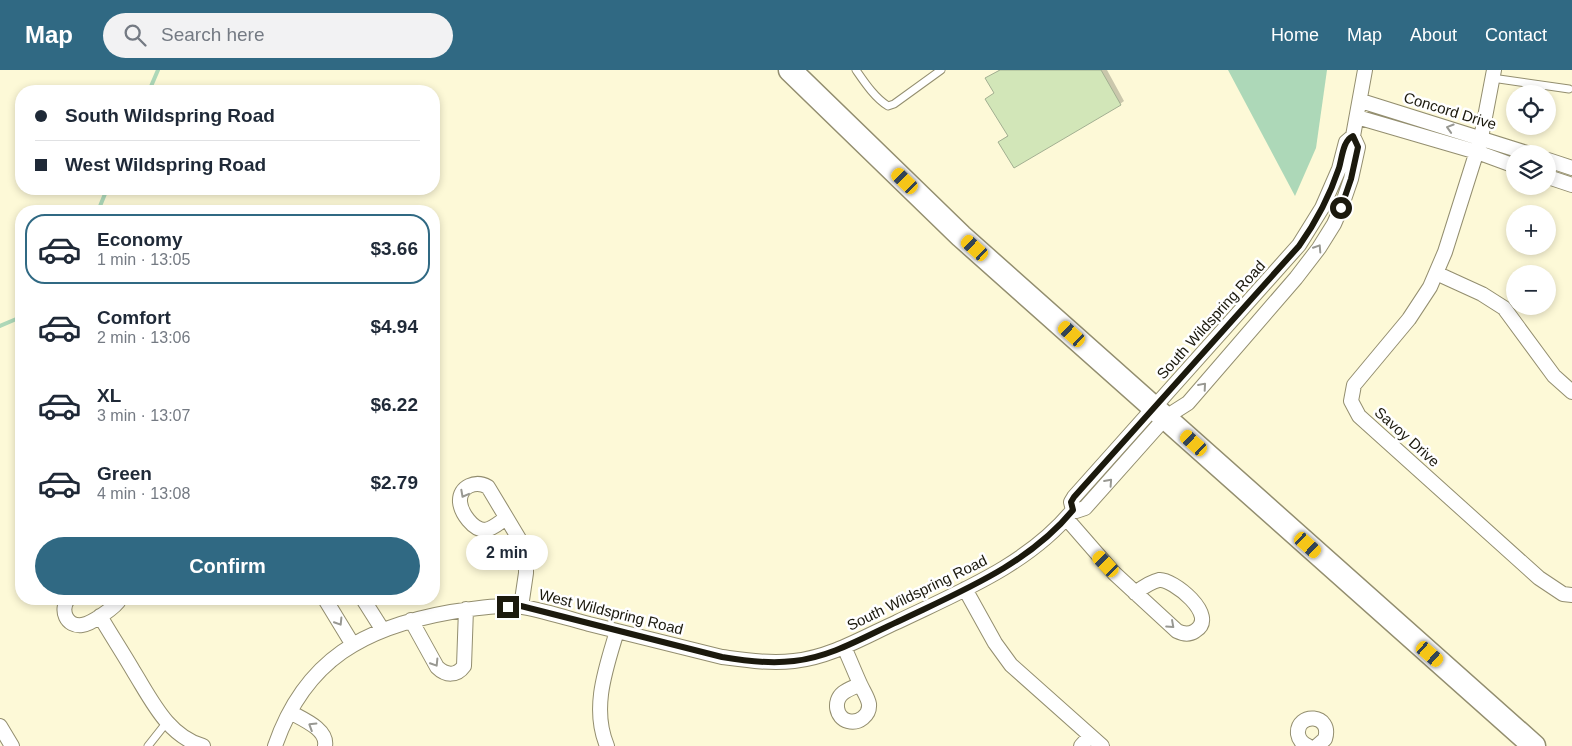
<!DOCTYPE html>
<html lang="en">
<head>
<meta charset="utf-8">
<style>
	body { margin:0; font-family:Arial,sans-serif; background:#f2f2f3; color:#1f2937; height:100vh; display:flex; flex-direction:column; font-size:19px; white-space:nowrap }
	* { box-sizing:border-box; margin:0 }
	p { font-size:16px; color:#747a83 }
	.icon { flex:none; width:28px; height:28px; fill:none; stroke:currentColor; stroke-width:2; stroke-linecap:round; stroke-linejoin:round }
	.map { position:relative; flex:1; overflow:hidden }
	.side { position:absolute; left:15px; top:135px; width:425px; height:400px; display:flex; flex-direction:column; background:#fff; border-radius:20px; box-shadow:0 2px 8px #0003 }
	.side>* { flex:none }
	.banner { position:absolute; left:15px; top:15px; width:425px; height:110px; border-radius:20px; box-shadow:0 2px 8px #0003; display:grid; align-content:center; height:110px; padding:0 20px; background:#fff }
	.fabs { position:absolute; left:1506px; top:15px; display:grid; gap:10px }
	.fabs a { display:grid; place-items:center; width:50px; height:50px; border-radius:50%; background:#fff; box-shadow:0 2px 8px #0003; font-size:25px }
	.end { position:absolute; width:22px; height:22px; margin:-11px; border:6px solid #1b190d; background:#fff; box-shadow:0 0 0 2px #fff }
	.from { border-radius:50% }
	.bubble { position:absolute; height:35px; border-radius:18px; background:#fff; box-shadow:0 2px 8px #0003; font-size:16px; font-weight:700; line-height:35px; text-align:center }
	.car { position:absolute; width:15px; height:30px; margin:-15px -8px; border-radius:6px; box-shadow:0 0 4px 1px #0007; background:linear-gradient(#f5c518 24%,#345 0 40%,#f5c518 0 76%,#345 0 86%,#f5c518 0) }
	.banner b { display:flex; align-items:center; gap:18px; height:48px; font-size:19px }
	.banner b+b { border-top:1px solid #e0e1e3 }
	.banner i { width:12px; height:12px; background:#1f2937 }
	ul { padding:9px 0 0; list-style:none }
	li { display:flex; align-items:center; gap:15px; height:70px; margin:0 10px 8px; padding:0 10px; border:2px solid transparent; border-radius:20px }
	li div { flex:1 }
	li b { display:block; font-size:19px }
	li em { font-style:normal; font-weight:700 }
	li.current { border-color:#306983 }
	li>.icon { width:45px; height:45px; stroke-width:1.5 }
	.action { display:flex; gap:10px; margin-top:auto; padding:10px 20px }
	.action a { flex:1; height:58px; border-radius:30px; background:#306983; color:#fff; font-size:20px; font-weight:700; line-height:58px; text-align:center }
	header { display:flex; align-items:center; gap:30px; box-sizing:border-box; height:70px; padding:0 25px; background:#306983; color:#fff }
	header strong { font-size:24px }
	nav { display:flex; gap:28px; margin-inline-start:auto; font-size:18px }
	.search { width:350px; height:45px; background:#f2f2f3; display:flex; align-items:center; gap:12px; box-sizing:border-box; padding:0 18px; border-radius:28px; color:#747a83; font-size:19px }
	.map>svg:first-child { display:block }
	.water { fill:#add8b8 }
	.shadow { fill:#0003 }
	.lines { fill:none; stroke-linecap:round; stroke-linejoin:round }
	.stream { stroke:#add8b8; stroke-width:4 }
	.building { fill:#d2e6b8; stroke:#a2af91 }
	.service-casing { stroke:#938e6f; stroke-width:9 }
	.minor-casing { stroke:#938e6f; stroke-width:16 }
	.primary-casing { stroke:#938e6f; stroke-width:25 }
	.service { stroke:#fff; stroke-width:7 }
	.minor { stroke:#fff; stroke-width:14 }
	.primary { stroke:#fff; stroke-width:22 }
	.oneway { stroke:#989892 }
	.route { stroke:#1b190d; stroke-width:6 }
	.labels { text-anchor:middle; stroke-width:5; stroke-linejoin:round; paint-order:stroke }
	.street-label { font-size:15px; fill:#1b190d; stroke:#fff }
</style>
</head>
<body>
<header>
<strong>Map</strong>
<div class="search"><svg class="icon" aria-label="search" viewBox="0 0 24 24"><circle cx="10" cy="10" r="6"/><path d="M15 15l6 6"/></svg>Search here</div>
<nav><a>Home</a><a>Map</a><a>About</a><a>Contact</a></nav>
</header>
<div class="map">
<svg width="1572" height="676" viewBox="0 0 1572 676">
	<rect width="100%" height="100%" fill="#fdf9d7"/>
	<path class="water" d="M1228,0H1327L1316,78L1295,126Z"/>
	<path class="shadow" d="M999,0H1107L1124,31L1120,34L1000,72L1008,65L987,29L995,23L987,9Z"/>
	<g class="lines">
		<path class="stream" d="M149,21L158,0
			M98,141L107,119
			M0,256L21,247"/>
	</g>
	<path class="building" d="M1000,0H1101L1121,35L1014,98L998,72L1008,66L985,29L994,23L985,8Z"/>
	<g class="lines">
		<defs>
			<path id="service" d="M856,0C865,13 875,28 888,36L894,34L941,0
				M1492,8L1569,19
				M148,676L167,652"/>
			<path id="minor" d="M1494,0L1481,68L1445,182L1430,217L1409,249L1354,315L1351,331L1359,346L1539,508L1563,524L1572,525
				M1361,31L1530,84
				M1357,47L1477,82L1515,96
				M1548,90L1572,98
				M1548,107L1572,115
				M1436,203L1482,224L1504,238L1554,306L1572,322
				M1073,440L1071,432L1074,427L1299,175L1322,138L1339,99L1346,72L1353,66L1365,0
				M1073,440L1076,441L1085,438L1166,347L1188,333L1296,208L1319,178L1334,154L1341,138L1351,109L1358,77L1353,66
				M506,448C500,452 493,459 485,460C473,460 461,443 460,432C459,416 476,410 488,417L521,472L526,487V503L521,537
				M1066,448L1114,503L1177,561C1183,564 1189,565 1195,561C1220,546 1172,508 1159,510C1150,512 1142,518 1135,523
				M965,519L995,573L1011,595L1102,676
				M68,529C60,540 66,557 82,555C91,554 116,537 120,529
				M325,529L353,575
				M363,529L382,559
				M100,546C111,565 123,583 134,602C152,631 168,666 203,676
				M411,550L437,597C446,606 457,606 464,596L466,539
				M844,577C850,590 855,603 861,616C864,622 868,628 869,634C870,645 859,654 848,651C836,648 833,631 843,623C848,619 855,617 860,614
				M290,642C302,649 328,659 325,676
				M0,656L12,676
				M275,676C305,589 365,557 451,542C469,539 506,534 523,537C545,541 567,548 589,554C633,565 678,576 722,587C745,590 770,594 794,591C831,587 864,567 897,552C959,522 1028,495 1073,440
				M607,676C591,638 606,598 617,561
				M1081,676L1090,666
				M1308,676C1303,674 1299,670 1298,664C1296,642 1333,643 1325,669L1317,676"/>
			<path id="primary" d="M790,0L961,166L1534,676"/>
		</defs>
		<use href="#service" class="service-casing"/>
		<use href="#minor" class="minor-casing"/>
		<use href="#primary" class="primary-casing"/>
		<use href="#service" class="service"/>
		<use href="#minor" class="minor"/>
		<use href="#primary" class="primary"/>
	</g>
	<defs><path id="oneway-chevron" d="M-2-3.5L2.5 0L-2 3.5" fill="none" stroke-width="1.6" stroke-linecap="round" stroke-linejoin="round" transform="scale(1.25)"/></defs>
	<g class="oneway">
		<use href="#oneway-chevron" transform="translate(1450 58) rotate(-163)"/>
		<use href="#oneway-chevron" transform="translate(1318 178) rotate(-57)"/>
		<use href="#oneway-chevron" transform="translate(1203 316) rotate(-49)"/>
		<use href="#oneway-chevron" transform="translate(1109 412) rotate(-48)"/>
		<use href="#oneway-chevron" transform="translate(464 424) rotate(118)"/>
		<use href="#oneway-chevron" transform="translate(339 552) rotate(58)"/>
		<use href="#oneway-chevron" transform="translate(1171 555) rotate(42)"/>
		<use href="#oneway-chevron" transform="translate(435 593) rotate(58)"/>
		<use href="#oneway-chevron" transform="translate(312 656) rotate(-148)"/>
	</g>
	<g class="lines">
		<path class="route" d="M508,537L521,536L722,587C745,591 770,594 794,591C831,587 864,567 897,552C959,522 1028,495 1073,440L1071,432L1074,427L1299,176C1316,152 1330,125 1339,98C1342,88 1343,70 1353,66L1358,77L1351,109L1341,138"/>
	</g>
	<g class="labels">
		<g class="street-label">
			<text transform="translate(1450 41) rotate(17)" y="5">Concord Drive</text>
			<text transform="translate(1211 250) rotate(-48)" y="5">South Wildspring Road</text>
			<text transform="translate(1407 367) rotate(42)" y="5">Savoy Drive</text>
			<text transform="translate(917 523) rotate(-26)" y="5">South Wildspring Road</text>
			<text transform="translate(611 542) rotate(14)" y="5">West Wildspring Road</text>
		</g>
	</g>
</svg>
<div class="fabs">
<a><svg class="icon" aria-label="locate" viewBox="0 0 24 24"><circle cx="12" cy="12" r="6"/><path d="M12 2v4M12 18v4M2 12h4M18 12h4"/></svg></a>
<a><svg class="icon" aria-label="layers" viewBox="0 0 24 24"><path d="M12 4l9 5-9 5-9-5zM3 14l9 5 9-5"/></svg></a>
<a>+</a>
<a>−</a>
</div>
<i class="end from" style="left:1341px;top:138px"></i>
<i class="end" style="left:508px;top:537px"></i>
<div class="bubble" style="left:466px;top:465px;width:82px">2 min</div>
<i class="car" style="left:905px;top:111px;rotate:314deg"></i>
<i class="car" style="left:975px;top:178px;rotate:312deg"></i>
<i class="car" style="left:1072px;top:264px;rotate:312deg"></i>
<i class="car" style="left:1194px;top:373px;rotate:312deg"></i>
<i class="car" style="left:1308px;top:475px;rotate:132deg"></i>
<i class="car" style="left:1106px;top:494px;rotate:316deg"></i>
<i class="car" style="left:1430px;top:584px;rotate:131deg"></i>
<div class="banner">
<b><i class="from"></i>South Wildspring Road</b>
<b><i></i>West Wildspring Road</b>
</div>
<section class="side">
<ul>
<li class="current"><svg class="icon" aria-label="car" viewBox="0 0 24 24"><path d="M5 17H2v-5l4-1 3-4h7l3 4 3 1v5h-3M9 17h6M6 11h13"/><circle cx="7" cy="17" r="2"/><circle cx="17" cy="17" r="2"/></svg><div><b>Economy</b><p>1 min · 13:05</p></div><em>$3.66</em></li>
<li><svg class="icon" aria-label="car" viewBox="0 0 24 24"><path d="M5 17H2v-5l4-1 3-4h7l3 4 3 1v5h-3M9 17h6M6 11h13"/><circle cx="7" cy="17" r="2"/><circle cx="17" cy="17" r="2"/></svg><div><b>Comfort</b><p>2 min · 13:06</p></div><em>$4.94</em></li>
<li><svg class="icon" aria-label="car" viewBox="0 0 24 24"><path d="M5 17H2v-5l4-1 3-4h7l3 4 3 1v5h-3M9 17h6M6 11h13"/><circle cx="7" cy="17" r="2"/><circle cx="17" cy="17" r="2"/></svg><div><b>XL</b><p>3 min · 13:07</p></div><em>$6.22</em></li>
<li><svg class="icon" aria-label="car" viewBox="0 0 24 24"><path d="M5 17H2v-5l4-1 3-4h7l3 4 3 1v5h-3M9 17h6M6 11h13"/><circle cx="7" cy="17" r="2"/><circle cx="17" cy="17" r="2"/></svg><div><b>Green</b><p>4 min · 13:08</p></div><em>$2.79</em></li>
</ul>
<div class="action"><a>Confirm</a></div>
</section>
</div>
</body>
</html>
